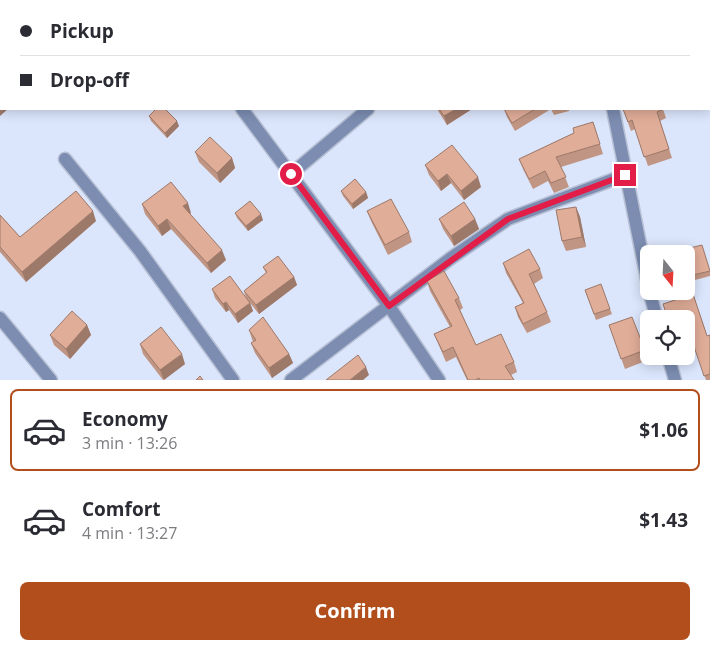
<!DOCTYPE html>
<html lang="en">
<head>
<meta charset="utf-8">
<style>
	body { margin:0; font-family:"Open Sans",sans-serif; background:#f7f7f7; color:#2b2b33; height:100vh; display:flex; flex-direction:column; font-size:19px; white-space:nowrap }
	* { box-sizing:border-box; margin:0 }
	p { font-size:16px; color:#7c7c81 }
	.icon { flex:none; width:28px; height:28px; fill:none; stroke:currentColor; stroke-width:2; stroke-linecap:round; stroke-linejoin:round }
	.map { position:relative; height:380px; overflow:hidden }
	.panel { display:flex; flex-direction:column; background:#fff; flex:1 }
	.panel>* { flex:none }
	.guide { position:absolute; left:0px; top:0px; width:710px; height:110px; box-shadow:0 2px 12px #0003; display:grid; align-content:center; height:110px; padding:0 20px; background:#fff }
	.needle { width:32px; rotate:162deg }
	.buttons { position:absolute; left:640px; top:245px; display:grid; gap:10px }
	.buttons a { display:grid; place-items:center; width:55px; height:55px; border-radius:8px; background:#fff; box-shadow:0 2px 12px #0003; font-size:25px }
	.end { position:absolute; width:22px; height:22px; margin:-11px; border:6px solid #e11d48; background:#fff; box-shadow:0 0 0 2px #fff }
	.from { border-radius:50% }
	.guide b { display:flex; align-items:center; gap:18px; height:48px; font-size:19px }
	.guide b+b { border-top:1px solid #e1e1e2 }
	.guide i { width:12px; height:12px; background:#2b2b33 }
	ul { padding:9px 0 0; list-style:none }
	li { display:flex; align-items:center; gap:15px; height:82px; margin:0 10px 8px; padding:0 10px; border:2px solid transparent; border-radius:8px }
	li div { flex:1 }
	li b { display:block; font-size:19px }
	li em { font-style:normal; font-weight:700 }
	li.selected { border-color:#b24e1b }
	li>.icon { width:45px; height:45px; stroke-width:1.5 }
	.primary-button { display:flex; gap:10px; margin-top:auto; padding:10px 20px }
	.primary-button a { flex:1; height:58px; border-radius:8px; background:#b24e1b; color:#fff; font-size:20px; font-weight:700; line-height:58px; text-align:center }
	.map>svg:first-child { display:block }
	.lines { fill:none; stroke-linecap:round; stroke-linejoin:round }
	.minor-casing { stroke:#b7c0d4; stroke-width:15 }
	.minor { stroke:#7c8db1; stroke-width:12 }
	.wall { fill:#c19583 }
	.shaded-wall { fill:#9d796a }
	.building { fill:#e0ad98; stroke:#9d796a }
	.route { stroke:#e11d48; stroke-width:6 }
</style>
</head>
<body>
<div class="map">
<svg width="710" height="380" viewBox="0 0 710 380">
	<rect width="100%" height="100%" fill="#dbe5fb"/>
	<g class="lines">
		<defs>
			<path id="minor" d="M160,0L161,1
				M422,0L423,1
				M587,0V1
				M39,1L41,0
				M551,1L553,0
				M0,34L1,33
				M242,109L389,306L439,380
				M613,109L649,289
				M65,159L140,251L233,380
				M291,174L368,109
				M649,291L657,319
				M0,318L51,380
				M668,356L675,380
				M291,380L451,258L508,219L625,175"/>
		</defs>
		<use href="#minor" class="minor-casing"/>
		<use href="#minor" class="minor"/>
	</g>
	<path class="wall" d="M622,0H653V1H623Z
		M437,109H472L447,125Z
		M504,109H569V111L554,115L551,109L515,131L507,117Z
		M623,109H663L666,118L660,121L672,158L648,166L635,129L631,131Z
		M149,116L179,126L167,138L151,121Z
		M593,122L603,154L561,167L569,187L554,193L548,181L533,189L523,169L519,159L574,133Z
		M195,152L232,158L235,168L220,183L199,162Z
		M425,165L481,187L464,200L451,183L441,191L429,175Z
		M341,191L366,192L368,198L353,209L343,196Z
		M142,204L191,213L190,214L226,260L211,273L171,229L162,236L145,214Z
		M576,207L580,217L586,247L566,251L562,241Z
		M367,211L409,232L412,242L388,255L371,221Z
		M235,213L263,220L248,231L237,218Z
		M0,215L20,237L96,221L26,282L0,252Z
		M439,219H475L479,229L454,246L443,229Z
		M503,263L540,269L543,278L534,284L547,312L551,322L527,333L518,317L515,307L523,303L506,273Z
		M263,267L294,277L297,285L259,314L250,303L253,311L238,323L229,310L226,312L215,298L212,289L246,298L244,291L266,273Z
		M710,270V276L695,280L693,275Z
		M427,281L459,298L463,308L460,310L476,345L514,362L517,372L511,375L514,380H467L456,357L446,362L434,334L450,327L430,291Z
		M585,290L610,309L612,314L596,320Z
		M693,294L707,336L710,335V380H706L689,330L686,331V319H668L663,304Z
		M632,317L648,360L625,369L609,325Z
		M87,325L91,335L70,359L54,345L50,335Z
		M249,330L289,354L293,363L272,378L255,353L251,343L253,342Z
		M140,344L185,364L163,380L143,354Z"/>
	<path class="shaded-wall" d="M1,102V109H8L0,116V103Z
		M456,109H472L447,125L444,116Z
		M177,121L179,126L167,138L165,133Z
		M232,158L235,168L220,183L217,173Z
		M447,174L451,183L441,191L438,181Z
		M478,177L481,187L464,200L461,191Z
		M366,192L368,198L353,209L352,204Z
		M188,203L191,213L187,216L183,206Z
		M576,207L580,217L586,247L582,237Z
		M93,211L96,221L26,282L22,272Z
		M261,214L263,220L248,231L246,226Z
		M167,219L171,229L162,236L158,226Z
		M475,219L479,229L454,246L451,236Z
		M222,250L226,260L211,273L207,263Z
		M294,277L297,285L259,314L256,305Z
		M226,302L229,310L226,312L223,304Z
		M250,303L253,311L238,323L235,314Z
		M87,325L91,335L70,359L66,349Z
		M182,354L185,364L164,380L160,370Z
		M289,354L293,363L272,378L269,368Z
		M366,367L369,375L363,380H350Z"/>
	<path class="building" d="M275,0H306L307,1H277Z
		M1,62V102L0,103V63Z
		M156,109H165L177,121L165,133L149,116Z
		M439,109H456L444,116Z
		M504,109H535L512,123Z
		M623,109H663L657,112L669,149L644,157L632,120L628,122Z
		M593,122L600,144L556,157L566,177L551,183L545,171L529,179L519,159L574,133L573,128Z
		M210,137L232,158L217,173L195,152Z
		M452,145L478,177L461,191L447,174L438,181L425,165Z
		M355,179L366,192L352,204L341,191Z
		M171,182L188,203L183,206L222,250L207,263L167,219L158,226L142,204Z
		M76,191L93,211L22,272L0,247V215L20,237Z
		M391,199L409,232L385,245L367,211Z
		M250,201L261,214L246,226L235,213Z
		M464,202L475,219L451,236L439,219Z
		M576,207L582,237L562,241L556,210Z
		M702,245L710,271L693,275L686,249Z
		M529,249L540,269L529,274L547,312L523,324L515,307L524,303L503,263Z
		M278,256L294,277L256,305L244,291L267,272L263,267Z
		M444,271L459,298L455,300L476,345L501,334L514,362L505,366L514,380H480L479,378L475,380H468L453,347L443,352L434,334L452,326L427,281Z
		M230,276L250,303L235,314L226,302L223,304L212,289Z
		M601,284L610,309L594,314L585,290Z
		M693,294L707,336L710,335V374L704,376L686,323V319H668L663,304Z
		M72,311L87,325L66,349L50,335Z
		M263,317L289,354L269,368L251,343L256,340L249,330Z
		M632,317L645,350L621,359L609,325Z
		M161,327L182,354L160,370L140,344Z
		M358,355L366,367L350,380H326Z
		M200,376L203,380H196Z"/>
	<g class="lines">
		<path class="route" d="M291,174L389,306L508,219L625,175"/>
	</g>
</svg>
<div class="buttons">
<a><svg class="needle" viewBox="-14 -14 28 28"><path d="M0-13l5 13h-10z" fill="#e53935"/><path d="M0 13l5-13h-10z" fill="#7c7c81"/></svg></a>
<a><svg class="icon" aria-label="locate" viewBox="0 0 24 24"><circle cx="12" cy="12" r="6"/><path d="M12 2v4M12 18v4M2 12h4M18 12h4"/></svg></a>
</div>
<i class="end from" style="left:291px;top:174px"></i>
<i class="end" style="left:625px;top:175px"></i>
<div class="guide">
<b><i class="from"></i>Pickup</b>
<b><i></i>Drop-off</b>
</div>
</div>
<section class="panel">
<ul>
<li class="selected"><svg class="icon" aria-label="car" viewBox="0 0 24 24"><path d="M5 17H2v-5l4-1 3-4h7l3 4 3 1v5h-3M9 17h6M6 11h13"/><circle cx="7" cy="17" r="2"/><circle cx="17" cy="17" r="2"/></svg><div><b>Economy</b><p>3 min · 13:26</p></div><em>$1.06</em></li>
<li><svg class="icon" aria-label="car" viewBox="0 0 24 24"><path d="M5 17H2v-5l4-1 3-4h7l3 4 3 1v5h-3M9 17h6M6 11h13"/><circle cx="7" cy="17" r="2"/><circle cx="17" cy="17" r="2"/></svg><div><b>Comfort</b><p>4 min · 13:27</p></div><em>$1.43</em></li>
</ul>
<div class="primary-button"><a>Confirm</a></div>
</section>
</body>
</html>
